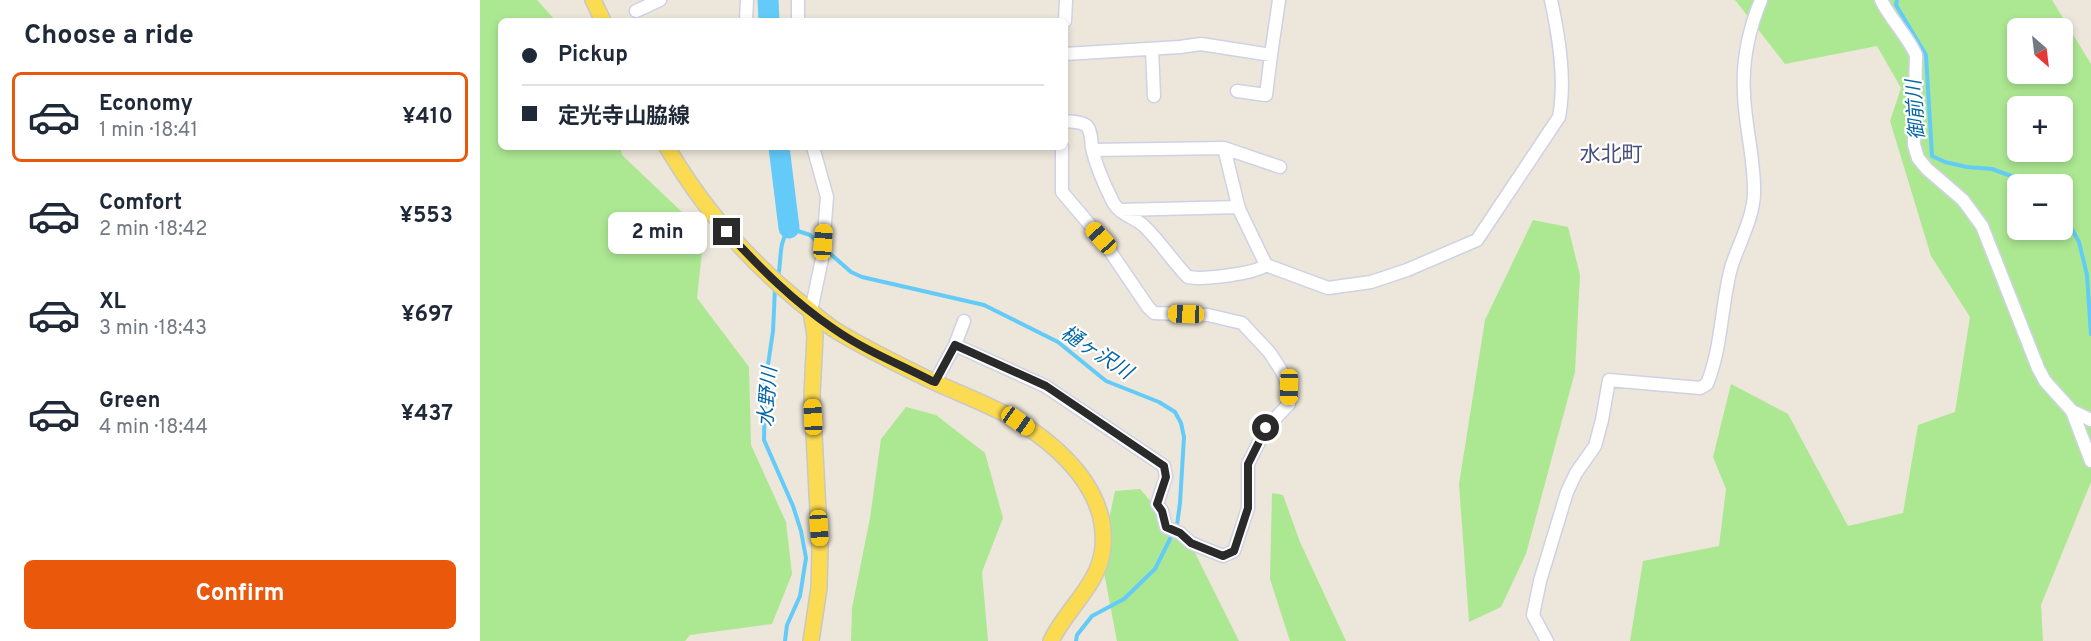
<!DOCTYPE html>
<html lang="en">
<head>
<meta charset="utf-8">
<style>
	body { margin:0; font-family:Overpass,"Noto Sans JP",sans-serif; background:#f2f2f3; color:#1f2937; height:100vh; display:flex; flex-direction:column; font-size:22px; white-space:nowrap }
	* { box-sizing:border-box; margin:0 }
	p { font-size:20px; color:#747a83 }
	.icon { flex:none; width:33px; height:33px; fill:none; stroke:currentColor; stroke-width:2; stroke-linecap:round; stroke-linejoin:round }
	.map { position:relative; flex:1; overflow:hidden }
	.panel { display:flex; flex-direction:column; background:#fff; width:480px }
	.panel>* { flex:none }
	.top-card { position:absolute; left:18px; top:18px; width:570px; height:132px; border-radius:9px; box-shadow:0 3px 9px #0003; display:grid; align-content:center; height:132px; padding:0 24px; background:#fff }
	.needle { width:39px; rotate:152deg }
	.buttons { position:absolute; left:1527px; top:18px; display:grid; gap:12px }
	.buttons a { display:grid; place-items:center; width:66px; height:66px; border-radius:9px; background:#fff; box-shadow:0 3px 9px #0003; font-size:30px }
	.end { position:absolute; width:27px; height:27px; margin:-14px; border:8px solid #2a2a2a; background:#fff; box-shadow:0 0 0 3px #fff }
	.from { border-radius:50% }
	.bubble { position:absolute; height:42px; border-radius:9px; background:#fff; box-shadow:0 3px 9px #0003; font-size:20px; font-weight:700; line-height:42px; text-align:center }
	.car { position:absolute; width:18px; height:36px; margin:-18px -9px; border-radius:8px; box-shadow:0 0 4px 2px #0007; background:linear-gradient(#f5c518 24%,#345 0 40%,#f5c518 0 76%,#345 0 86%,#f5c518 0) }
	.top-card b { display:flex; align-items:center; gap:21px; height:57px; font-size:22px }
	.top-card b+b { border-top:2px solid #e0e1e3 }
	.top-card i { width:15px; height:15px; background:#1f2937 }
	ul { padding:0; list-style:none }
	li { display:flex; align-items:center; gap:18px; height:90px; margin:0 12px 9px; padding:0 12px; border:3px solid transparent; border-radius:9px }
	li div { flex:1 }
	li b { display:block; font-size:22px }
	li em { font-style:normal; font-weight:700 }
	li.on { border-color:#ea580c }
	li>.icon { width:54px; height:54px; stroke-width:1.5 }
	h2 { padding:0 24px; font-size:27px; line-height:72px }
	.button { display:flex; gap:12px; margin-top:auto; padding:12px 24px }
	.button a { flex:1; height:69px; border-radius:9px; background:#ea580c; color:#fff; font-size:24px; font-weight:700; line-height:69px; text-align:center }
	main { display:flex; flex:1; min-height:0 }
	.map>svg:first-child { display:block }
	.green { fill:#ace892; fill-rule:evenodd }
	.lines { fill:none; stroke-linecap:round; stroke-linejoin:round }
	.stream { stroke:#64cbf8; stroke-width:4 }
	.river { stroke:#64cbf8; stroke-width:21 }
	.minor-casing { stroke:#cfd2e4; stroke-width:15 }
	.major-casing { stroke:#c8c8c8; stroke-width:18 }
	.minor { stroke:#fff; stroke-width:12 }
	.major { stroke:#fbdb51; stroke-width:15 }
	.route { stroke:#2a2a2a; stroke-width:8 }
	.labels { text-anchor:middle; stroke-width:4.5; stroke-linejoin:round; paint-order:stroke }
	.water-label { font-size:20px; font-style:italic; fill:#0366a5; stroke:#fff }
	.quarter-label { font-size:21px; fill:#464e7e; stroke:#fff }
</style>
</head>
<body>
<main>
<section class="panel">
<h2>Choose a ride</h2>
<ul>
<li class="on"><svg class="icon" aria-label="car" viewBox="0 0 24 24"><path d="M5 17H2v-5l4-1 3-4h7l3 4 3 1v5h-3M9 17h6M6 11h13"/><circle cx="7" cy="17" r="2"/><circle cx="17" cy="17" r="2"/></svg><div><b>Economy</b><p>1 min · 18:41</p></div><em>¥410</em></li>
<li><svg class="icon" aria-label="car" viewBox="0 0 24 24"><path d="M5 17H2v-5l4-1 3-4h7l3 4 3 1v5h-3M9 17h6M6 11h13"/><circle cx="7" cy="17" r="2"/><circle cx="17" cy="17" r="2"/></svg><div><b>Comfort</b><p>2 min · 18:42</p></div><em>¥553</em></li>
<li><svg class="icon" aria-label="car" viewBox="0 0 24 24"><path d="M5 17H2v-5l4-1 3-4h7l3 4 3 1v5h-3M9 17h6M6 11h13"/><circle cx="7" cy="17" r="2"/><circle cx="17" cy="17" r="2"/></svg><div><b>XL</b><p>3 min · 18:43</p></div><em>¥697</em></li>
<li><svg class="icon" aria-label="car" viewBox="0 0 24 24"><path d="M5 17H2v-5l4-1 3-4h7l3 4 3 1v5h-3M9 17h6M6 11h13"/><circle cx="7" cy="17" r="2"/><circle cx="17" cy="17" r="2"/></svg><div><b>Green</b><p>4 min · 18:44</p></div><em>¥437</em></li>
</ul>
<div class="button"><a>Confirm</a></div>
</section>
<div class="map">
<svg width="1611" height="641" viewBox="0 0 1611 641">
	<rect width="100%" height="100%" fill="#ede6da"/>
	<path class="green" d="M0,0H57L76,21H21V147H140L142,155L224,233L217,298L269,367L271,445L306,522L312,574L292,624L210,635L205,641H0Z
		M1255,0H1572L1611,64V482L1561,605L1563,641H1150L1163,561L1239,546L1246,489L1233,457L1251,384L1308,414L1368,526L1423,513L1438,425L1475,412L1490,317L1451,256L1410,121L1421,88L1397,46L1305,64ZM1538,28H1582V74H1538ZM1538,106H1582V152H1538ZM1538,184H1582V230H1538Z
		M1053,220L1088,227L1100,275L1095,372L1046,554L1021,607L989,622L979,484L1005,320Z
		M426,407L456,415L505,453L523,518L502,572L508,641H371L372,608L390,518L401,439Z
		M660,489L714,551L759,641H637L621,557L635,491Z
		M792,493L803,495L820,542L866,641H810L790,579Z"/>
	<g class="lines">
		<path class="stream" d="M1417,0L1416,5L1446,55L1452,156L1465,162L1487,167L1512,169L1554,184
			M1582,211L1599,242L1607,275L1611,334
			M346,250L371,272L382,277L504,305L578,342L626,381L679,402L695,412L701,423L704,437L700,503L697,525L675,569L644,599L612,616L597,635L596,641
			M298,277C302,258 298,244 309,228L330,235L341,245
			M295,288L293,331L285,385L284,440L313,506L321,531L326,558L320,596L307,625L305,641"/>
		<path class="river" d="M288,0L289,21
			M299,147L309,228"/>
		<defs>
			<path id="minor" d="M318,0V21
				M1401,0C1411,20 1427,35 1436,55L1434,145L1438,158L1447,169L1483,200L1502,226L1558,368L1565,381L1592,411L1611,461
				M156,11L180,0
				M266,21L267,0
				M585,21L586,0
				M672,49L674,96
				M585,54L700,47L721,44L791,55L799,0
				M757,91L786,95L791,55
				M585,121C592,122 601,121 607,126C612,132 611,141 612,148C616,166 624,184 632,200C638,214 652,216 663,225C680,241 692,261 708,277C723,280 774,274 786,265
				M613,150L744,148
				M800,167L744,148L759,209L786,265L848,288L891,282L927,270L997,240L1079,117C1086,80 1079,37 1071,0
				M640,210L759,207
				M331,311L342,259L347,197L333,147
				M475,345L484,321
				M455,382L475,345L565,386L684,466L686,477L677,504L682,511L686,527L700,533L711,543L743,556L754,551L768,508V464L786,428L809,404V387L801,370L790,353L762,323L728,315L674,313L668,307L621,238L582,192V147
				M1592,411L1611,420
				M1067,641L1053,615L1060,581L1087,492L1096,473L1115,446L1122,420L1129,380L1220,388L1227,384C1242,347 1241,306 1251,268C1259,242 1275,216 1274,189C1274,157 1265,125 1264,94C1262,62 1269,29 1281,0"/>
			<path id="major" d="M113,0L123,21
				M187,147C221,205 264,256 316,299C329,309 341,321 355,330C386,349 419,365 452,381C480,394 511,405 538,421C581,448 628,491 623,547C620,584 586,609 571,641
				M331,311L335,336L332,395L340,550L339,588L331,641"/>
		</defs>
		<use href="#minor" class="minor-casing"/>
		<use href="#major" class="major-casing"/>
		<use href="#minor" class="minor"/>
		<use href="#major" class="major"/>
	</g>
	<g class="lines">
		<path class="route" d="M247,232C280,268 314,302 354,329C384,350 419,364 452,381L455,382L475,345L566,386L684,466L686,477L677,504L682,511L686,527L700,533L711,543L743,556L754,551L768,508V464L786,428"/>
	</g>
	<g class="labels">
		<g class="water-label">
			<text transform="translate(1435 110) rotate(-94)" y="7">御前川</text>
			<text transform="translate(617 352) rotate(33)" y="7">樋ヶ沢川</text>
			<text transform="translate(287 397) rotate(-86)" y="7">水野川</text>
		</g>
		<g class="quarter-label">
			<text x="1131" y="161">水北町</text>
		</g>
	</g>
</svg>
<div class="buttons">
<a><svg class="needle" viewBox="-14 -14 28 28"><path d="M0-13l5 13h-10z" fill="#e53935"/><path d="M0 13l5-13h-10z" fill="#747a83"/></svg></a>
<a>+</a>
<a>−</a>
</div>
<i class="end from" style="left:786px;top:428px"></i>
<i class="end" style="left:247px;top:232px"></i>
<div class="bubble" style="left:128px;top:212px;width:99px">2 min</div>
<i class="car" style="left:621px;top:238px;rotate:318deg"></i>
<i class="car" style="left:343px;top:242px;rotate:4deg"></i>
<i class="car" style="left:706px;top:314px;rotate:272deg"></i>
<i class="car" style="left:809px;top:387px;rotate:181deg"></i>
<i class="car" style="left:333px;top:417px;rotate:357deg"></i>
<i class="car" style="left:538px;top:421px;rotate:125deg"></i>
<i class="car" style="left:339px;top:528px;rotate:176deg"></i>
<div class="top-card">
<b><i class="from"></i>Pickup</b>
<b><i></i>定光寺山脇線</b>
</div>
</div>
</main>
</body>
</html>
